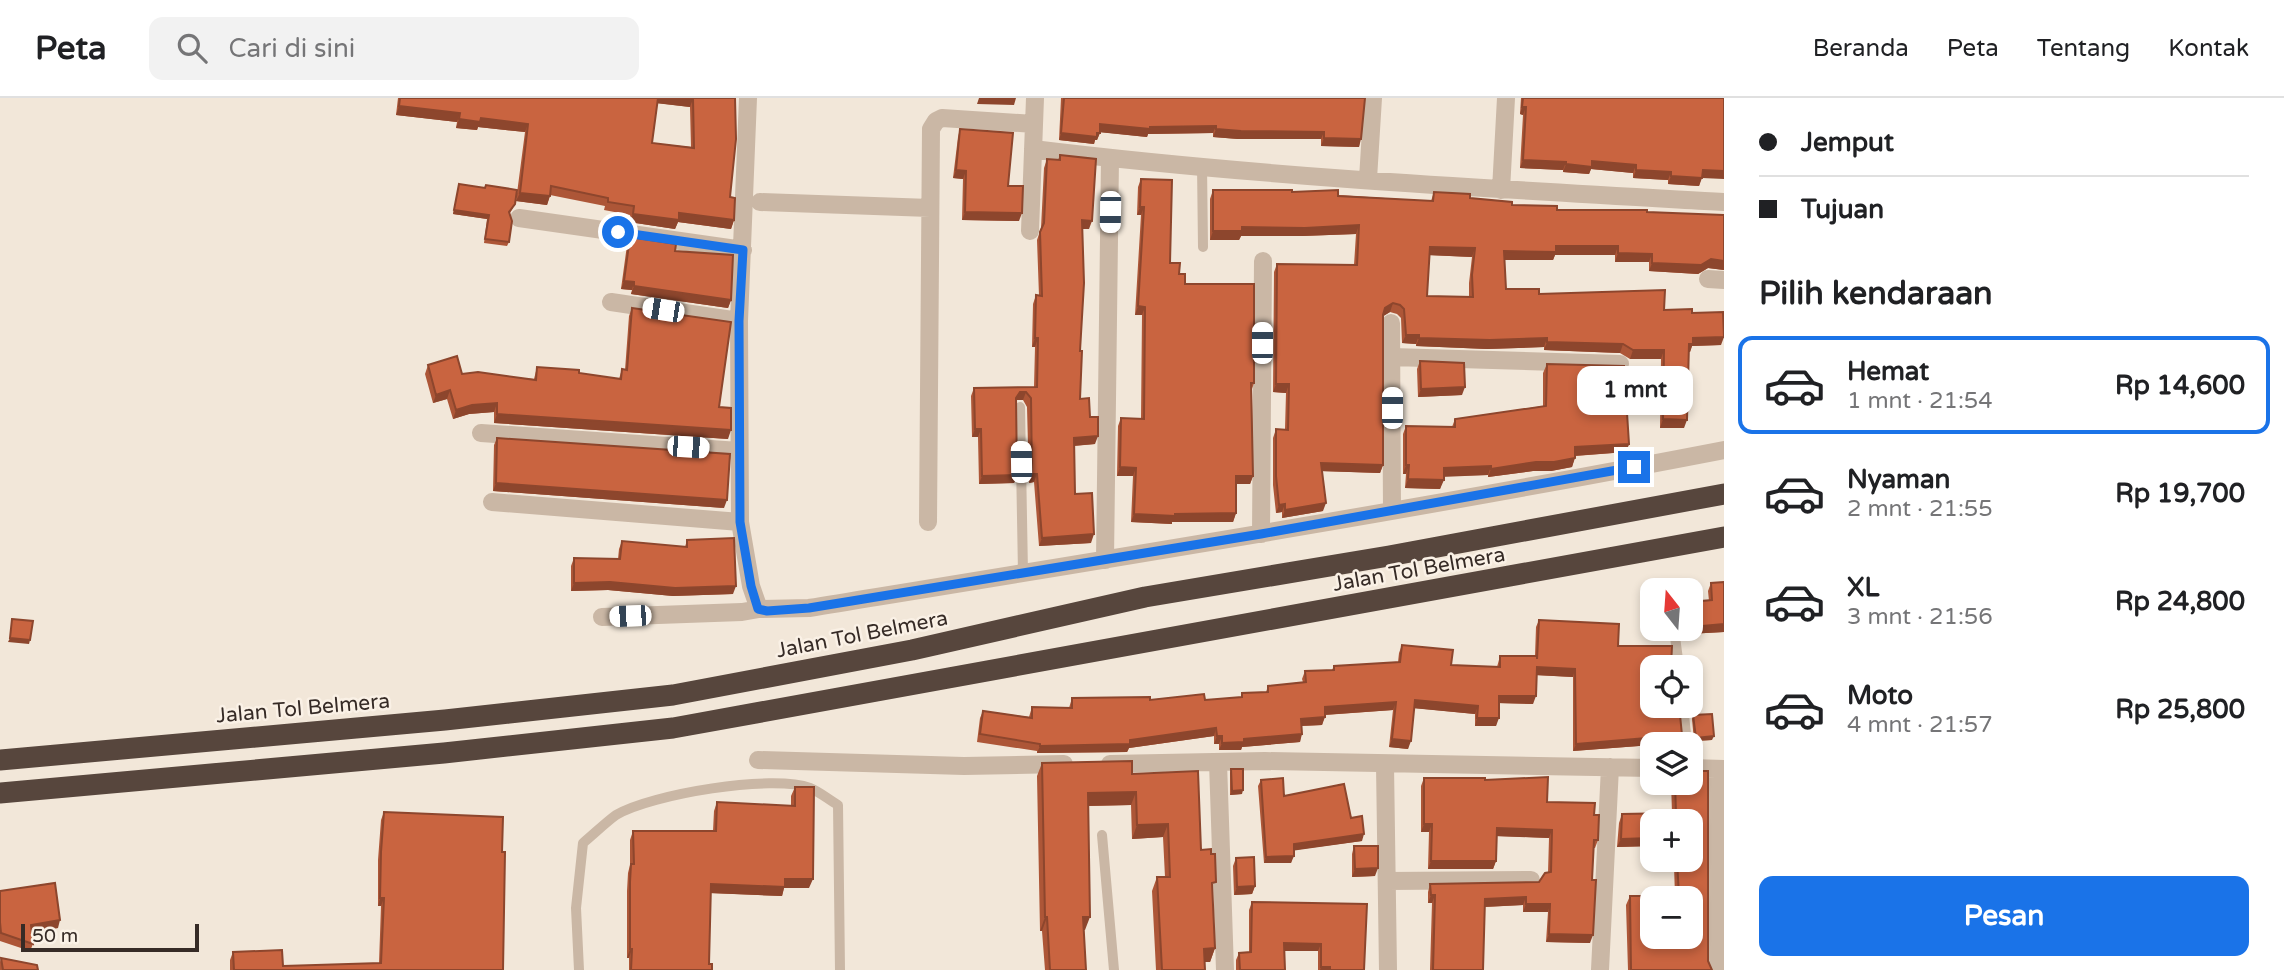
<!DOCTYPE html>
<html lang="id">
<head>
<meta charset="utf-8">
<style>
	body { margin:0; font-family:"Varela Round",sans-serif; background:#f2f2f2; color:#202124; height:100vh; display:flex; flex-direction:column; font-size:26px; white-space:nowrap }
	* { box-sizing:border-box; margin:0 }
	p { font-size:23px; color:#757577 }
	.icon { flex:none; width:38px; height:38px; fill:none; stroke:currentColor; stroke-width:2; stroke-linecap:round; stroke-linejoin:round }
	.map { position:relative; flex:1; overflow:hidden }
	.details { display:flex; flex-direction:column; background:#fff; width:560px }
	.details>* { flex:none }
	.banner { display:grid; align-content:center; height:154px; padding:0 35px; background:#fff }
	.needle { width:46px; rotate:343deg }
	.buttons { position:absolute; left:1640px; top:480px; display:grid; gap:14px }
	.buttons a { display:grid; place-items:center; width:63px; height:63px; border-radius:14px; background:#fff; box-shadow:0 4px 10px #0003; font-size:35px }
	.scale { position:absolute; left:21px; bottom:18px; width:178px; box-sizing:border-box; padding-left:7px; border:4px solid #362b26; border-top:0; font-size:19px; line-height:24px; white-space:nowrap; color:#362b26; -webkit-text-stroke:5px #faf1e6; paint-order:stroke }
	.end { position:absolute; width:32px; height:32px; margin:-16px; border:9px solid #1a73e8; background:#fff; box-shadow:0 0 0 4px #fff }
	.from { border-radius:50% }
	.bubble { position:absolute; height:49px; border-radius:14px; background:#fff; box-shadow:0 4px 10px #0003; font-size:23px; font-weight:800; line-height:49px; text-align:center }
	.car { position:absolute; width:21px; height:42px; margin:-21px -10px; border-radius:9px; box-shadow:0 0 5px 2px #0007; background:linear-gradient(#fff 24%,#345 0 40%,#fff 0 76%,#345 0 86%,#fff 0) }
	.banner b { display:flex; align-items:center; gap:24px; height:66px; font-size:26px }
	.banner b+b { border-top:2px solid #e0e0e0 }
	.banner i { width:18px; height:18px; background:#202124 }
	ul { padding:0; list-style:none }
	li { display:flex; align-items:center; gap:21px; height:98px; margin:0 14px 10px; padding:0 21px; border:4px solid transparent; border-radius:14px }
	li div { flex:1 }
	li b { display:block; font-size:26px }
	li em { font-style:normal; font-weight:800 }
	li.selected { border-color:#1a73e8 }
	li>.icon { width:63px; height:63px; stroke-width:1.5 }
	h2 { padding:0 35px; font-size:32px; line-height:84px }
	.primary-button { display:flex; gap:14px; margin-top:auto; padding:14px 35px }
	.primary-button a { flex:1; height:80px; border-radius:14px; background:#1a73e8; color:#fff; font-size:28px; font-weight:800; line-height:80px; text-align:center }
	header { display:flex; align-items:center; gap:42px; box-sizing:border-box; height:98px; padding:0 35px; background:#fff; border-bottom:2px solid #e0e0e0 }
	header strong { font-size:33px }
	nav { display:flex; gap:38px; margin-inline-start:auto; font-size:24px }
	.search { width:490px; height:63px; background:#f2f2f2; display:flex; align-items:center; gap:18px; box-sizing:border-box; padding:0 24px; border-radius:14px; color:#757577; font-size:26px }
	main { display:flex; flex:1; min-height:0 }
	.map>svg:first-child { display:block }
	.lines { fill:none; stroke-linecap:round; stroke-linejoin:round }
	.lane { stroke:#cab7a5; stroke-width:10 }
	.street { stroke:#cab7a5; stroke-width:18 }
	.highway { stroke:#57463d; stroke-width:21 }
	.wall { fill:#ad5637; fill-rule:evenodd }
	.shaded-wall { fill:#8d462d }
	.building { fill:#c96440; stroke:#8d462d; stroke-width:2; fill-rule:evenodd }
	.route { stroke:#1a73e8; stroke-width:9 }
	.labels { text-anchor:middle; stroke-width:5; stroke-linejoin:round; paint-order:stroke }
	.street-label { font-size:21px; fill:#362b26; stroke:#faf1e6 }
</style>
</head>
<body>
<header>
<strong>Peta</strong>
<div class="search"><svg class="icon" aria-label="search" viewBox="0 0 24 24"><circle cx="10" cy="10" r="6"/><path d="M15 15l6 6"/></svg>Cari di sini</div>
<nav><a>Beranda</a><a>Peta</a><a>Tentang</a><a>Kontak</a></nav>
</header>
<main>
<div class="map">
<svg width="1724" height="872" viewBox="0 0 1724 872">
	<rect width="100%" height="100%" fill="#f2e7d9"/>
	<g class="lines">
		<path class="lane" d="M1202,67L1203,149
			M1020,309L1023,475
			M1675,539L1679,569
			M1683,607L1687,646
			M1102,737L1114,872
			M579,872L576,810L583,745C594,736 605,725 616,717C651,696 773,676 810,690C820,694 829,702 838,707L840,872"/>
		<path class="street" d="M748,0L739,223L740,424L751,488L759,511L809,510C1115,460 1420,411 1724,352
			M1033,51C1261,79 1494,91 1724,104
			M1368,81L1373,0
			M1501,92L1506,0
			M760,104L930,110
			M519,120L743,152
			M1030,133L1035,0
			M1708,181L1724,182
			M611,204L739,223
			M1391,225L1392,413
			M1392,259L1620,266
			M481,335L739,353
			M492,404L740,424
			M928,424L931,31L936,23L942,20L1034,26
			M1261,436L1263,163
			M1105,462L1110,60
			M602,519L742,514L759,511
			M758,662L964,668L1064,666
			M1218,664L1225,872
			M1110,666L1265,663L1652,670
			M1385,667L1388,872
			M1690,670L1724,671
			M1716,671V872
			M1387,783L1531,782
			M1600,872L1610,669"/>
		<path class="highway" d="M0,662L445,622L673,597L912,552L1145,499L1389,458L1724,396
			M0,695L444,655L673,630L1724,439"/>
	</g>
	<path class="wall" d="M398,0H735L730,99L734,122L731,131L678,124L675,131L629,124L630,117L604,112L605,108L550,97L547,107L516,103L525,34L478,29L477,32L456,30L457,24L396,17ZM657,5L690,9L691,49L652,45Z
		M1061,0H1365L1359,49L1321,48V41H1238L1213,39V35L1148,36L1147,39L1100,34L1097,42H1095L1094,46L1059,42Z
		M1521,0H1724L1699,88L1668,86V82L1633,80V75L1591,71L1589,76L1563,74V72L1520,70L1523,17L1520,16Z
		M960,31L1008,88L1019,123L962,122L963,81L953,80L958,39Z
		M1060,57L1089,131H1082L1080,253V301L1090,319L1095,346L1074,348L1075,396L1091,445L1039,448L1034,384L1029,385L1027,309L1023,302H1017L1016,304L1017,377L1014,385L979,386L978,339H972L971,298L974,290L1034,289L1035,249H1032L1033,206L1036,197L1039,198L1037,142L1041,130L1044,70L1047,61L1058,62Z
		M1141,81L1170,165L1179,176L1185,186L1254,285L1252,291L1253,378L1250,386H1236V415L1233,424H1172V426L1131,424L1133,378H1117L1118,328L1121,320L1141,321L1142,217H1135L1141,117H1137L1138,89Z
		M459,86L513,110L510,115L509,144L507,148L484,145L487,121L453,116Z
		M1213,92L1292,94L1431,103L1434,94L1512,107L1557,112L1724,117V172L1708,170L1698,176L1649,173V164H1615V157H1555L1553,162H1504L1506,191L1692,215L1721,247L1692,248L1690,254H1688L1684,330H1660L1661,261H1630L1620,255L1544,252V249L1487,251L1416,248V246L1402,245L1401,220L1397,216L1390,214L1383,218V367L1380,375L1322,373L1323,413L1282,420V414L1276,415L1273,387V340L1276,331H1285L1286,295L1273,294L1274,174L1277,166L1354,167L1356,136L1302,138H1241L1239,142H1210V101ZM1429,157L1472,159L1469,185V199L1427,198Z
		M630,139L731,202L728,210L631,196L632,192L621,191L627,147Z
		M632,210L719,309L728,341L494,325V314L469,316L453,321L447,301L433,305L425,276L428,267L462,276L534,281L537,269L619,281L622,271L625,272L629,218Z
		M1420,263L1462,297L1418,299L1417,271Z
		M1547,266L1629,346L1626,354L1575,358L1572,369L1551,373H1533L1488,379V377L1444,378L1440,391L1405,390L1406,376H1403V336L1406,328L1452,329L1455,321L1543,308V275Z
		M497,340L724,410L493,393L494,347Z
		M687,442L733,496L673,498L608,492L571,493V468L574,460L618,461L619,451L622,443L685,449Z
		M1724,484V534L1688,536V530H1690V504L1709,503L1708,493L1711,485Z
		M1539,522L1618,548L1652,569L1679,645L1652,646V647L1573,653V579L1536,577L1533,606L1499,605L1496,628H1475V616L1414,610L1408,651L1389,649L1393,612L1325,617L1322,627L1302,628L1300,644L1242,649L1241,652H1219V646H1214V638L1129,650L1127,654L1037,655V653L977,644L980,620L983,613L1029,619L1032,609L1069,610L1072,600L1205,602L1241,599L1242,595L1266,594L1268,588L1303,584L1302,581L1305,573L1332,572L1334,568L1398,564L1399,555L1402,547L1451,567L1497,569L1500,558H1535L1536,529Z
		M1693,617L1712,642L1694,643L1692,621Z
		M1042,665L1132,676L1201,752L1212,794L1215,850L1210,864H1204L1205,872H1156L1152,793L1157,779H1165L1163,739L1132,741L1131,707L1088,708L1085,832H1084L1086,872H1045L1042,833H1040L1037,678Z
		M1231,671L1242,696L1230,697V675Z
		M1424,680L1485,682L1547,704L1594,717L1598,742L1595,750H1593L1590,845L1546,844L1548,814H1523V807L1485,809L1483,872H1430L1432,805H1428V794L1430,786L1539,784L1548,775L1549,740L1497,738L1496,763L1493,771H1428L1429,734H1421V688Z
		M1261,682L1284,698L1351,720L1362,743L1294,752L1291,765H1264L1258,688Z
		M1671,684H1690L1708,863L1712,872H1628L1626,807L1630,798H1675L1674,768H1654V761H1690L1652,723V748L1617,749L1619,725L1622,716L1672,715Z
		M795,689L809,790H784L782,798L711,795L709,866L712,872H629V860H627V793L628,775L630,767V742L633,733H713L714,713L717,704L791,708V698Z
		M384,714L502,754L503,872H230V862L233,854L283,868L379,865L381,808H378V762L381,722Z
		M1354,748L1375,778L1352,779V756Z
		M1236,760L1255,788L1252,796L1234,797L1233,768Z
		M0,793L58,830L32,834L33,846L30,853L0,843Z
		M1252,804L1364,872H1318V853H1284L1285,872H1236V862L1239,855L1249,854V812Z
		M1,860L38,872H0V864Z"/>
	<path class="shaded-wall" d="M657,0H686L693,1L690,9L655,5Z
		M979,0H1016L1014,7L977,6Z
		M399,8L460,15L457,24L396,17Z
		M1522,9H1526L1523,17L1520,16Z
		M481,20L528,26L525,34L478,29L477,32L456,30L459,21Z
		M1100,26L1150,29L1216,28L1213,35L1148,36L1147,39L1098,34Z
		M1216,31L1324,34L1321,41H1238L1213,39Z
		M1061,35H1100L1097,42H1095L1094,46L1059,42Z
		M1324,40L1361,41L1359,49L1321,48Z
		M1523,62L1566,64L1563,72L1520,70Z
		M1592,63L1636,67L1633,75L1591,71L1589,76L1563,74L1566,66Z
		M956,72L966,73L963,81L953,80Z
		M1636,72L1671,74L1668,82L1633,80Z
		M1703,72L1724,73V81L1702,80L1699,88L1668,86L1671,78Z
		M520,95L550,98L547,107L516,103Z
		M1140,109H1144L1141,117H1137Z
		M454,112L489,117L487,121L453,116Z
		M965,114L1022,115L1019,123L962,122Z
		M679,115L734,122L731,131L678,124L675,131L629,124L633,116Z
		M1082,122L1092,123L1089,131H1078Z
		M1359,127L1356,136L1302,138H1241L1239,142H1210L1213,133L1242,129Z
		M1556,148H1618L1615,157H1555L1553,162H1501L1504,153Z
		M1430,149L1475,150L1472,159L1426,157Z
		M1618,155L1652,156L1649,164H1615Z
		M1711,161L1724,163V172L1708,170L1698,176L1649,173L1652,165Z
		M624,183L634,184L632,192L621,191Z
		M634,188L731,202L728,210L631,196Z
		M1393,205L1390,214L1382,219L1385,210Z
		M1138,208L1145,209L1142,217H1135Z
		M1406,237H1419L1416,246L1402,245Z
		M1724,239L1721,247L1692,248L1690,254H1686L1689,246L1693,240Z
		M1035,240H1038L1035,249H1032Z
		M1419,240H1547L1544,249L1487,251L1416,248Z
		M1547,244L1623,246L1620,255L1544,252Z
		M1633,252H1664L1661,261H1630Z
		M1276,286H1289L1286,295L1273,294Z
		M1465,289L1462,297L1418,299L1421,291Z
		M450,292L447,301L433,305L436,297Z
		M1020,294H1026L1023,302H1017L1013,308L1016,300Z
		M497,305L494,314L469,316L453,321L456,312L472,307Z
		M497,316L731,332L728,341L494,325Z
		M1663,321L1687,322L1684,330H1660Z
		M975,331H981L978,339H972Z
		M1098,338L1095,346L1071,348L1074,340Z
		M1629,346L1626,354L1572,358L1575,349Z
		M1575,360L1572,369L1551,373H1533L1488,379L1491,371L1536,364Z
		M1321,365L1383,367L1380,375L1318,373Z
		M1406,367H1409L1406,376H1403Z
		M1491,368L1488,377L1441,379L1444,370Z
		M1120,369L1136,370L1133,378H1117Z
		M1032,376H1037L1034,384L1029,385Z
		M1017,377L1014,385L979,386L982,378Z
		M1236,378H1253L1250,386H1233Z
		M1408,381L1444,382L1440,391L1405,390Z
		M496,385L727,402L724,410L493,393Z
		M1326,405L1323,413L1282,420L1285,412Z
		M1285,406L1282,414L1276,415L1279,407Z
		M1236,415L1233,424H1172V426L1131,424L1134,416Z
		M1094,436L1091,445L1039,448L1042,440Z
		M610,484L736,488L733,496L673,498L608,492L571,493L574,485Z
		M1724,526V534L1688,536L1691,529Z
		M10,540L30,542L29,546L8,544Z
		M1537,569L1575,571L1573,579L1534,577Z
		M1499,598H1536L1533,606L1496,605Z
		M1415,602L1478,608L1475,616L1412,610Z
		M1396,604L1393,612L1322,617L1325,609Z
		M1325,619L1322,627L1298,628L1301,621Z
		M1477,620H1499L1496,628H1475Z
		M1216,630L1214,638L1129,650L1127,654L1037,655L1040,648L1130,642Z
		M1302,636L1300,644L1242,649L1241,652H1219L1222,645L1244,641Z
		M1682,637L1679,645L1652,646V647L1573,653L1576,646Z
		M1217,638H1222L1219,646H1214Z
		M1714,638L1712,642L1694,643L1696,640Z
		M1392,641L1411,643L1408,651L1389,649Z
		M1243,692L1242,696L1230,697L1232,693Z
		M1136,694L1131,707L1083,708L1088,695Z
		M1168,726L1163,739L1132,741L1137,727Z
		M1424,726H1432L1429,734H1421Z
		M1497,730L1552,732L1549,740L1494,738Z
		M1364,736L1362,743L1291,753L1294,746Z
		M1652,740V748L1617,749L1621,741Z
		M1294,758L1291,765H1264L1266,759Z
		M1657,761H1676L1674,768H1654Z
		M1431,763H1496L1493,771H1428Z
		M1378,770L1375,778L1352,779L1355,771Z
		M785,781H813L809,790H784L782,798L708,795L711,786Z
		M1255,788L1252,796L1234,797L1237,789Z
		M1431,797H1435L1432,805H1428Z
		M1526,799L1523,807L1482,809L1485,801Z
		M380,800H384L381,808H378Z
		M1526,806H1550L1548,814H1523Z
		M1045,819H1047L1042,833H1040Z
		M1083,819H1090L1085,832H1078Z
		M60,822L58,830L28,834L31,827Z
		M1549,836L1593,837L1590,845L1546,844Z
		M1284,845L1321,846L1318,853H1281Z
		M1215,850L1210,864H1199L1204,851Z
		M630,851H632L629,860H627Z
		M1321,869H1330L1329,872H1320Z"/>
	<path class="building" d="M400,0H658L652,45L694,50L693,1L686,0H735L736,41L730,99L735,100L734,122L679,115V122L633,116L634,108L608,104V100L551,88L550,98L520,95L528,26L481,20L480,24L459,21L460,15L399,8Z
		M1064,0H1365L1361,41L1324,40V34L1241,33L1216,31V28L1150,29V31L1100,26V35H1097V39L1061,35Z
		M1523,0H1724V73L1703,72L1702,80L1671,78V74L1636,72V67L1592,63V69L1566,66V64L1523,62L1526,9H1522Z
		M960,31L1013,35L1008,88H1023L1022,115L965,114L966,73L956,72Z
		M1060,57L1096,61L1092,123L1082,122L1084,185L1080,253H1082L1080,301L1089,300L1090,319H1098V338L1074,340L1075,396L1092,395L1094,436L1042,440L1037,376H1032L1031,300L1026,294H1020L1016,300L1017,377L982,378L981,331H975L974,290L1037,289L1038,240H1035L1036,197L1042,198L1040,134L1044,125L1047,61L1060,62Z
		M1141,81L1172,82L1170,165H1180L1179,176H1185V186H1254V285H1251L1253,378H1236V415L1175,416V418L1134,416L1136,370L1120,369L1121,320L1144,321L1145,209L1138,208L1144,109H1140Z
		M459,86L485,90L486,87L517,92L515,106L509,114L512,123L509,144L485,141L489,117L454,112Z
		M1213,92H1292V94L1338,92V98L1433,103L1434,94L1470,96V100L1512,104V107L1557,108V112H1647V114L1724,117V163L1711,161L1701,167L1652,165V156L1618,155V148H1556V154L1504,153L1506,191H1539V196L1665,192L1664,212L1692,211V215L1723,214L1724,239L1693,240V246H1689L1687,322L1663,321L1664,252H1633L1623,246L1547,244V240L1490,242L1419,240V237H1406L1404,211L1400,207L1393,205L1385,210L1383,217V367L1321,365L1326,405L1285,412V406L1279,407L1276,378V331L1288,332L1289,286H1276L1277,166L1357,167L1359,127L1305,130L1242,129V133H1213ZM1430,149L1475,150L1472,177L1473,199L1427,198Z
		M630,139L676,146L675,153L733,157L731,202L634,188V184L624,183Z
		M632,210L731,224L719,309L731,310V332L497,316V305L472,307L456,312L450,292L436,297L428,267L457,258L462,276L478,274L536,282L537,269L579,272V275L621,281L622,271L627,272Z
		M1420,263L1464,265L1465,289L1421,291Z
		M1547,266L1624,268L1629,346L1575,349V360L1554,364H1536L1491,371V368L1444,370V382L1408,381L1409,367H1406V328L1455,329V321L1546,308Z
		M497,340L730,356L727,402L496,385Z
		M734,440L736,488L675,490L610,484L574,485V460L620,461L622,443L687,449V442Z
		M1724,484V526L1691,529L1690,504L1712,502L1711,485Z
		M12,521L33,523L30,542L10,540Z
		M1539,522L1619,526L1618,548H1672L1671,569H1652V607H1679L1682,637L1576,646L1575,571L1537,569L1536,598H1499V620H1477L1478,608L1415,602L1411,643L1392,641L1396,604L1325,609V619L1301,621L1302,636L1244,641V644L1222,645V638H1217L1216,630L1130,642V646L1040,648V646L980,636L983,613L1032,620V609L1072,610V600L1150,599V602L1204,596L1205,602L1242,599V595L1268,594V588L1306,584L1305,573L1334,572V568L1400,564L1402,547L1453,552L1451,567L1500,569V558H1537V561Z
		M1712,616L1714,638L1696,640L1693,617Z
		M1132,663V676L1198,673L1201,752L1211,751V756H1215L1216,784L1212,785L1215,850L1204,851L1205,872H1162L1157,779H1170L1168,726L1137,727L1136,694L1088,695L1090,819H1083L1086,872H1050L1047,819H1045L1042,665Z
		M1231,671H1243V692L1232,693Z
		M1690,673H1708V863L1712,872H1631L1630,798H1679L1677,761H1690V723H1652V740L1621,741L1622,716L1676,715L1675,684H1690ZM1652,800H1690V838H1652Z
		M1548,679L1547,704L1595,705L1594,717H1599L1598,742H1594L1592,782H1596L1593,837L1549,836L1550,806H1526V799L1485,801L1483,872H1433L1435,797H1431L1430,786L1539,784L1545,775L1551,774L1552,732L1497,730L1496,763H1431L1432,726H1424V680H1485V682Z
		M1283,680L1284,698L1344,686L1351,720L1362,718L1364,736L1294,746V758L1266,759L1261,682Z
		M795,689H814L813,781H785V789L711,786L709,866H712V872H631L632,851H630V784L631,766H634L633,733H716L717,704L795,708Z
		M384,714L503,719L502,754H505L503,872H234L233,854L282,852L283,868L381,865L384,800H380L381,754Z
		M1354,748H1378V770L1355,771Z
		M1254,759L1255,788L1237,789L1236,760Z
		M55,785L60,822L31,827L33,846L1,835L0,824V793Z
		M1252,804L1367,806L1364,872H1330V869H1321V846L1284,845L1285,872H1240L1239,855L1251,854Z
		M1,860L37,867L38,872H3Z"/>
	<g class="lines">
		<path class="route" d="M618,134L743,152L739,223L740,424L751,488L758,511L767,513L809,510L1261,436L1634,369"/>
	</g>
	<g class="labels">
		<g class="street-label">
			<text transform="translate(1419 471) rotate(-10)" y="7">Jalan Tol Belmera</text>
			<text transform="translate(862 536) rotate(-11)" y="7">Jalan Tol Belmera</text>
			<text transform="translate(303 610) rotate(-5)" y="7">Jalan Tol Belmera</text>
		</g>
	</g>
</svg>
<div class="buttons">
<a><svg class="needle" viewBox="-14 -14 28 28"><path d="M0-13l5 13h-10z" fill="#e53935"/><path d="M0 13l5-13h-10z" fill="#757577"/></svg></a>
<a><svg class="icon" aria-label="locate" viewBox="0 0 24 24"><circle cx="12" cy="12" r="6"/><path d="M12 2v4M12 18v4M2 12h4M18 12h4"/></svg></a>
<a><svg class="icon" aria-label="layers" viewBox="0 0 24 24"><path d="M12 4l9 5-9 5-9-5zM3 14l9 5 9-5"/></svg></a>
<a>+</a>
<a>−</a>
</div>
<div class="scale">50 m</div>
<i class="end from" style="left:618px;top:134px"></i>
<i class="end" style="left:1634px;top:369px"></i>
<div class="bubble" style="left:1577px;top:268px;width:116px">1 mnt</div>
<i class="car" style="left:1110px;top:114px;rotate:181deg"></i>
<i class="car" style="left:663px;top:212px;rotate:279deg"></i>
<i class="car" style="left:1262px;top:245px;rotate:0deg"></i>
<i class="car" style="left:1392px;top:310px;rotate:0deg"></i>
<i class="car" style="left:688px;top:349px;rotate:94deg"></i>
<i class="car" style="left:1021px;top:364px;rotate:359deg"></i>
<i class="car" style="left:630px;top:518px;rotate:268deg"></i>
</div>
<section class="details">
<div class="banner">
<b><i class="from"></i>Jemput</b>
<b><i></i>Tujuan</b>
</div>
<h2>Pilih kendaraan</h2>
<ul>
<li class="selected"><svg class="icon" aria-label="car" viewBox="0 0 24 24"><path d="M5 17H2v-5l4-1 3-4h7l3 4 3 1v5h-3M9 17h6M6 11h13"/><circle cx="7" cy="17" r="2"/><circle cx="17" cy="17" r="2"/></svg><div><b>Hemat</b><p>1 mnt · 21:54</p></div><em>Rp 14,600</em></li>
<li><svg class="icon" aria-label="car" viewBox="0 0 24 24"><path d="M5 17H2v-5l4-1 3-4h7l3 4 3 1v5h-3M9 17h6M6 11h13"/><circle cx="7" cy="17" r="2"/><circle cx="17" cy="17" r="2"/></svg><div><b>Nyaman</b><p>2 mnt · 21:55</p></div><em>Rp 19,700</em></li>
<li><svg class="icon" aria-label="car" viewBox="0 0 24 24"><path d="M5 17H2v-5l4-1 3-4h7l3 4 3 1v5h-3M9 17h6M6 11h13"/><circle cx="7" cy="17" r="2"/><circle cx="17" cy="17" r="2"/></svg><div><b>XL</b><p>3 mnt · 21:56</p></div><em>Rp 24,800</em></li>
<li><svg class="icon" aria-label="car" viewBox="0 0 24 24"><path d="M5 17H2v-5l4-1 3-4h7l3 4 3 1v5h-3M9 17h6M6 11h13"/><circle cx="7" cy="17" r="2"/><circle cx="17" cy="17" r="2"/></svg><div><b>Moto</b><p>4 mnt · 21:57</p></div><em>Rp 25,800</em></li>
</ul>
<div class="primary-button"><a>Pesan</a></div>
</section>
</main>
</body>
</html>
